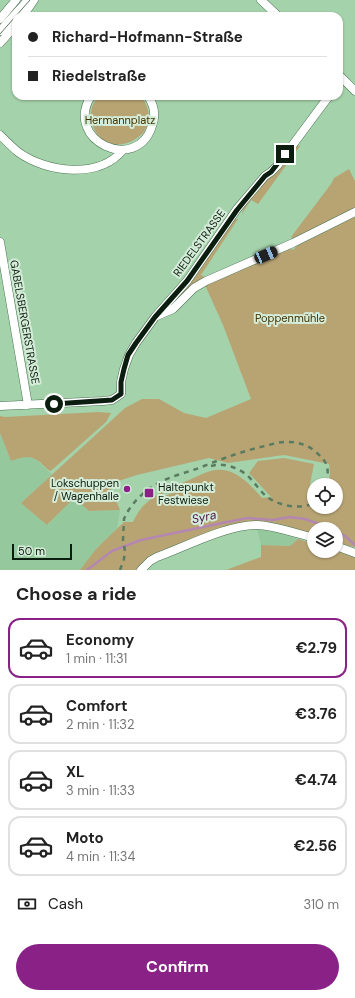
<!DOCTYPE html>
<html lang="en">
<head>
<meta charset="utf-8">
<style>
	body { margin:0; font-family:"DM Sans",sans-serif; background:#f2f2f2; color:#222; height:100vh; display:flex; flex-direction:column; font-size:15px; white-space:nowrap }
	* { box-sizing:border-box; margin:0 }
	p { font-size:13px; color:#767676 }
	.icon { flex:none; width:22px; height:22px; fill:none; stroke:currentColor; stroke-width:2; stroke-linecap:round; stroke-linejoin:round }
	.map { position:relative; height:570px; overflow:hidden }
	.details { display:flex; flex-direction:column; background:#fff; flex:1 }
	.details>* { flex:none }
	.top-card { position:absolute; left:12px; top:12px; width:331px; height:88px; border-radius:12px; box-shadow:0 1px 3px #0004; display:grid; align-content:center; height:88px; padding:0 16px; background:#fff }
	.tools { position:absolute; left:307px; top:478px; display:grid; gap:8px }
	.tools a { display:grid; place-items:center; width:36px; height:36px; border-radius:50%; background:#fff; box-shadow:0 1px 3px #0004; font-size:20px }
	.scale { position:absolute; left:12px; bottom:10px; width:60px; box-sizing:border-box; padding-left:4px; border:2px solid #0b1d0f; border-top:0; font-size:11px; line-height:14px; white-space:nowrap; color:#0b1d0f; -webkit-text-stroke:3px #d5ecd8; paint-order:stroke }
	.end { position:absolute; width:18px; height:18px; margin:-9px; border:5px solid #0b1d0f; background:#fff; box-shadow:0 0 0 2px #fff }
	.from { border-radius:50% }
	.car { position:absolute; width:12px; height:24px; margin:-12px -6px; border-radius:5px; box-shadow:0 0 3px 1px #0007; background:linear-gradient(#222 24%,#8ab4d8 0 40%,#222 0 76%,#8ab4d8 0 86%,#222 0) }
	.top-card b { display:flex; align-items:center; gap:14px; height:38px; font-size:15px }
	.top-card b+b { border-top:1px solid #e0e0e0 }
	.top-card i { width:10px; height:10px; background:#222 }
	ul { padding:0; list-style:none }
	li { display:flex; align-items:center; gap:12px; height:60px; margin:0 8px 6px; padding:0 8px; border:2px solid #e0e0e0; border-radius:12px }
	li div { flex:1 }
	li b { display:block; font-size:15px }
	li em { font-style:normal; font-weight:700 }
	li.on { border-color:#8a2187 }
	li>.icon { width:36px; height:36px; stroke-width:1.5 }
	h2 { padding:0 16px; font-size:18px; line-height:48px }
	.pay { display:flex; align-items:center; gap:10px; height:44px; padding:0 16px; font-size:15px }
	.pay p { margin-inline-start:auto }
	.action { display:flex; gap:8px; margin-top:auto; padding:8px 16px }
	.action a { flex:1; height:46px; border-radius:24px; background:#8a2187; color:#fff; font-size:16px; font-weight:700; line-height:46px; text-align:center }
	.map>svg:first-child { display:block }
	.built { fill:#95c89d }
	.green { fill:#b8a473 }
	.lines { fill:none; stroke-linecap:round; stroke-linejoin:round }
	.stream { stroke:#b487b1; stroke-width:2.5 }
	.minor-casing { stroke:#487250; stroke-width:9 }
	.minor { stroke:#fff; stroke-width:8 }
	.tram { stroke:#5a7b60; stroke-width:1 }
	.rail { stroke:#5a7b60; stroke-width:2.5; stroke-dasharray:5 5; stroke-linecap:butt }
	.route { stroke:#0b1d0f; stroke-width:5 }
	.poi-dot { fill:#8a2187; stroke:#d5ecd8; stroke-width:1.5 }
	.labels { text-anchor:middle; stroke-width:4; stroke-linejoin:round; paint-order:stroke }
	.park-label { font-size:11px; fill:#433302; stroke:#d5ecd8 }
	.street-label { font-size:11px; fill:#0b1d0f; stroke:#d5ecd8 }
	.poi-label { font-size:11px; fill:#0b1d0f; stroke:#d5ecd8; text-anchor:end }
	.water-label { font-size:12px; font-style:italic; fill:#481047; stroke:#d5ecd8 }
</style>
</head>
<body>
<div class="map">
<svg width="355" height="570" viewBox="0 0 355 570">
	<rect width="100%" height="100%" fill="#a4d2ab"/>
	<path class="built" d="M0,433L11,461L23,457H30L37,460L52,475L21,503L48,525L74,497L89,511L120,510L117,529L96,549L80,570H0Z
		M257,529L280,533L298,539L290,546L261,545Z"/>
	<path class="green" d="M99,96H141C172,137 102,167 92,122C89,113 92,103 99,96Z
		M298,145L300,146L258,204L251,200L242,214C243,204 259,187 267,179C270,177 274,175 277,172Z
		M349,169L355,181V209L294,239L291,237L331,184L334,178Z
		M355,216V547L342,545L336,543V529H314V535L248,523L138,567L137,570H80L96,549L124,522H133C141,505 147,502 163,491L165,496L184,488L182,483C191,480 206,471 215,470C235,467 250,484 262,498L271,497L249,473L258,461L284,458L314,464L307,500L314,502V507H336V485H328L330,473L329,464L284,455L228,463L209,458L137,475L109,484L120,510L89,511L74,498L47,525L21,503L125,408L142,399H159L184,413L206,418L251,399L223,325L205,285L289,248L293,250L301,242Z
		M235,219H238L201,275L205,277L212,276L173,305V302L197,273L231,223Z
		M99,412L111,413L106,422L53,469L50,471C45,468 42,463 37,460C28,454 20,458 11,461L0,433V416L5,417Z
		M298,539L314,544V551H336L355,553V570H226L261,557V545L290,546Z"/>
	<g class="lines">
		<path class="stream" d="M336,531L345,536L355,545
			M87,570L112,551L141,540L227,522L248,518L272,520L290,517L305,519L333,529"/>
		<defs>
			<path id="minor" d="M261,0L278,16
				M23,16L34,0
				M0,19L16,0
				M0,31L28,0
				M0,43L16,25
				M339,75L355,91
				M91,96C63,141 137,174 152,126C156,116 154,105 148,96
				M0,135C6,141 12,147 18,152C47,173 99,179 123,150
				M0,242L28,405
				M157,316L173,309L194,288L206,281L293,243L355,212
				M0,406L103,401L112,400L121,394V382L124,369L129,355L136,343L155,317L187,281L237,209L265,176L271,172L277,166L329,96
				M336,546L355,553
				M141,570L150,561L157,557C185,547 226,525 257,525C276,526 295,533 314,538"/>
		</defs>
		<use href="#minor" class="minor-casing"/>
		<use href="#minor" class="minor"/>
		<path class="tram" d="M0,34L30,0"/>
		<path class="rail" d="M211,466C223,462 239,468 248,476C255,483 260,491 267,497C279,506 301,510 314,503
			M120,570L124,559L125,551L123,540L124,519C129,507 138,497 149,489C163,478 182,474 199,468C221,459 243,451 265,446C273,444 282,441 289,442C299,442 310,446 317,453C329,463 329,470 326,485"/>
	</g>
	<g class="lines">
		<path class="route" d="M54,404L112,400L121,394V382L124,369L128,355L136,343L155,317L187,281L237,210L265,176L271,172L285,154"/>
	</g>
	<g class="poi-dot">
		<circle cx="127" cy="489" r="4"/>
		<rect x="144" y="488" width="10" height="10" rx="2"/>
	</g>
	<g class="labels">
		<g class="park-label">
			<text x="120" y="124">Hermannplatz</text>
			<text x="290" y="322">Poppenmühle</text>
		</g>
		<g class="street-label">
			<text transform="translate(199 243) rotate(-54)" y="4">RIEDELSTRASSE</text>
			<text transform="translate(25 322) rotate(80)" y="4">GABELSBERGERSTRASSE</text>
		</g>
		<g class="poi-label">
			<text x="119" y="487">Lokschuppen<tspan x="119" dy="13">/ Wagenhalle</tspan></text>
			<text x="158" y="491" text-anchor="start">Haltepunkt<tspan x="158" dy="13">Festwiese</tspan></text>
		</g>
		<g class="water-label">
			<text transform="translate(204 517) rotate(-12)" y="4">Syra</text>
		</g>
	</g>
</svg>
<div class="tools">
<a><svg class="icon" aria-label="locate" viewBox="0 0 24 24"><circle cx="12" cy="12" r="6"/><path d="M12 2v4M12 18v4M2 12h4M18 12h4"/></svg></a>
<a><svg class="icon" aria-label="layers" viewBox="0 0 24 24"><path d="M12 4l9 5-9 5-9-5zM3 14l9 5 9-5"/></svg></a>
</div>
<div class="scale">50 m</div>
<i class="end from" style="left:54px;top:404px"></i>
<i class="end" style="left:285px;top:154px"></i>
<i class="car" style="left:266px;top:255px;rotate:67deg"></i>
<div class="top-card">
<b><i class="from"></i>Richard-Hofmann-Straße</b>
<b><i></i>Riedelstraße</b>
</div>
</div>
<section class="details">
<h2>Choose a ride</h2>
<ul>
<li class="on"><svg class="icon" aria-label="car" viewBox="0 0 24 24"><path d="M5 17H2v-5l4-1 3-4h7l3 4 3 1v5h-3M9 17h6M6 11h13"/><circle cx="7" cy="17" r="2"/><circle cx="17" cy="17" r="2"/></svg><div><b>Economy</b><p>1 min · 11:31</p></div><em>€2.79</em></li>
<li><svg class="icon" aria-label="car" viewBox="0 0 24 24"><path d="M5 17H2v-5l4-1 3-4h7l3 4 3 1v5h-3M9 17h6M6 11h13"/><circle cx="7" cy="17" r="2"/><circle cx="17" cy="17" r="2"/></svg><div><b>Comfort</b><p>2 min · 11:32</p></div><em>€3.76</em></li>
<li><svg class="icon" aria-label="car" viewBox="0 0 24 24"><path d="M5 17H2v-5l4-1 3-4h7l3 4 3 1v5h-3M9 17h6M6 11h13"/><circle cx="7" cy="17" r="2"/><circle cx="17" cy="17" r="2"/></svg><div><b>XL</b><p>3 min · 11:33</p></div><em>€4.74</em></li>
<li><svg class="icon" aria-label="car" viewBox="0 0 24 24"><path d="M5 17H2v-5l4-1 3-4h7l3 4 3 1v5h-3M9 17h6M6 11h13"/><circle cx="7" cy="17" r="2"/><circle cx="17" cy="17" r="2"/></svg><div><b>Moto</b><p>4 min · 11:34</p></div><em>€2.56</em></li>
</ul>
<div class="pay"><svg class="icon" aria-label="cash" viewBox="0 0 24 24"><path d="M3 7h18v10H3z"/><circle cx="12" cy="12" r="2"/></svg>Cash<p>310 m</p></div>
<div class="action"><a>Confirm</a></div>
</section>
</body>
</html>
